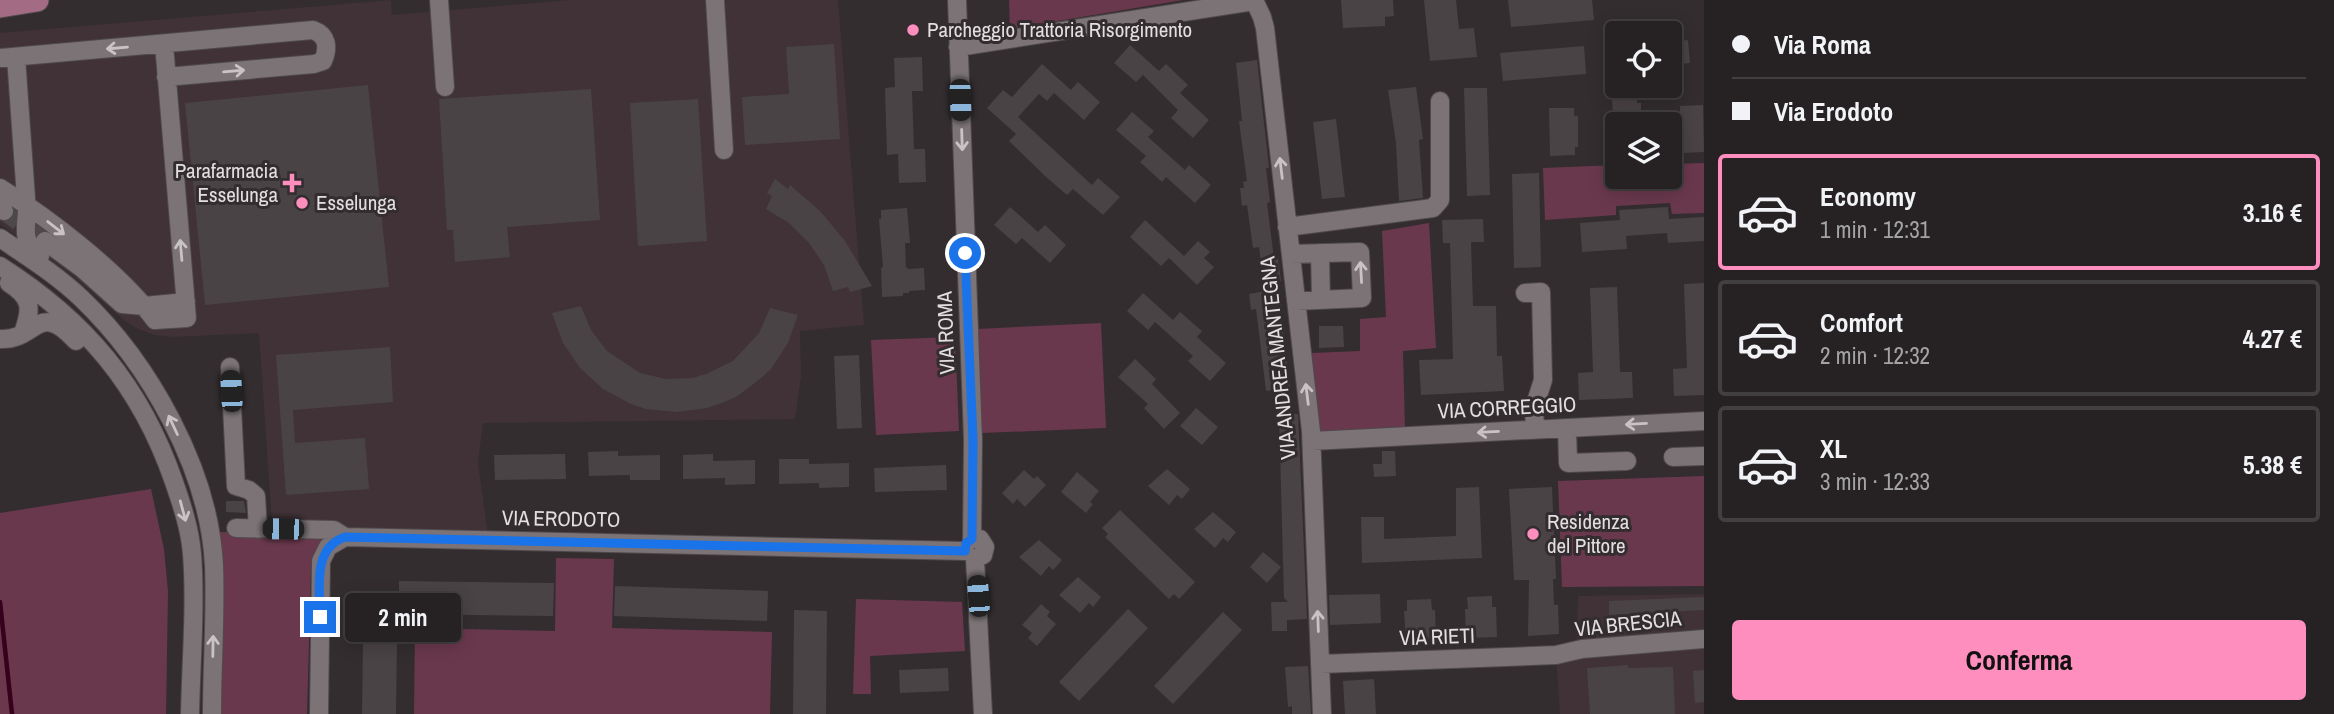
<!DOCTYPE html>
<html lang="it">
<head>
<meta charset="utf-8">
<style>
	body { margin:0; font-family:"Archivo Narrow",sans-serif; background:#2e2a2b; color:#f1f3f6; height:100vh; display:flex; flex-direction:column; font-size:26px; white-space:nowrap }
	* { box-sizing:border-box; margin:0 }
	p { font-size:23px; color:#a4a4a6 }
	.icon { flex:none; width:38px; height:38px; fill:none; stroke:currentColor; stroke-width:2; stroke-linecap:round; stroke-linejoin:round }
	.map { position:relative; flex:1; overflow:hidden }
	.side { display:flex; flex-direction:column; background:#262223; width:630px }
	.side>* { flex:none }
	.banner { display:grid; align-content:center; height:154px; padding:0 28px; background:#262223 }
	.fabs { position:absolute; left:1605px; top:21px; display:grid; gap:14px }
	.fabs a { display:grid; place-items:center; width:77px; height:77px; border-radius:7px; background:#262223; box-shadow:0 4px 18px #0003,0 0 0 2px #423f41; font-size:35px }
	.end { position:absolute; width:32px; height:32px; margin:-16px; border:9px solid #1a73e8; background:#fff; box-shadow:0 0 0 4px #fff }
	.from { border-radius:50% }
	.bubble { position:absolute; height:49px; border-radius:7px; background:#262223; box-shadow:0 4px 18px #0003,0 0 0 2px #423f41; font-size:23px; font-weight:700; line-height:49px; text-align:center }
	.car { position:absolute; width:21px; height:42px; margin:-21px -10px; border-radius:9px; box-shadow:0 0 5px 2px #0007; background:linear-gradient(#222 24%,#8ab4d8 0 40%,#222 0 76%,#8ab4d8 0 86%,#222 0) }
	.banner b { display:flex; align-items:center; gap:24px; height:66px; font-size:26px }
	.banner b+b { border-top:2px solid #423f41 }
	.banner i { width:18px; height:18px; background:#f1f3f6 }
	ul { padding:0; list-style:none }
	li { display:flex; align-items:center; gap:21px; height:116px; margin:0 14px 10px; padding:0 14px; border:4px solid #423f41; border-radius:7px }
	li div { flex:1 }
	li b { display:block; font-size:26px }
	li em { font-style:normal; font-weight:700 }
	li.active { border-color:#fe8ebd }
	li>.icon { width:63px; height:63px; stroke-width:1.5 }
	.cta { display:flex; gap:14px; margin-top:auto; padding:14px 28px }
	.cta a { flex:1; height:80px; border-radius:7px; background:#fe8ebd; color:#111; font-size:28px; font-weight:700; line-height:80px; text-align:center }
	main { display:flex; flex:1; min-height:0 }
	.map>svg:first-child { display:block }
	.built { fill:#403237 }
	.green { fill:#6a384d }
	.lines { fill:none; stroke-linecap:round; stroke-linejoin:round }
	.stream { stroke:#36011d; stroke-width:4.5 }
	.building { fill:#4a4346 }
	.minor-tunnel { stroke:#4d484a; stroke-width:18; stroke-dasharray:18 9; stroke-linecap:butt }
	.minor-casing { stroke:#4f494b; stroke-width:20 }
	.major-casing { stroke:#4f494b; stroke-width:25 }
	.minor { stroke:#7b7376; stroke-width:18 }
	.major { stroke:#a46c84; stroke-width:23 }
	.oneway { stroke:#c9c3c6 }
	.route { stroke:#1a73e8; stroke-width:9 }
	.poi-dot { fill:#fe8ebd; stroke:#332d2f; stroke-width:2.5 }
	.labels { text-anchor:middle; stroke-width:6; stroke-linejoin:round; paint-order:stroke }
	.poi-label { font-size:21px; fill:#e3dee0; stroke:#332d2f; text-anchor:start }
	.street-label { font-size:21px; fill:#e3dee0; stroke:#332d2f }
</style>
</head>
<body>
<main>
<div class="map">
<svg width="1704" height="714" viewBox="0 0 1704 714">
	<rect width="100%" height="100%" fill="#332d2f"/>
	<path class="built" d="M391,0L392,15L570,0H838L864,325L800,331L801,377L795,419L483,423L478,463L488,535L272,525L259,333L172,337L155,335L138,329L125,321L71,274L0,224V33Z
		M1704,594V714H1560L1556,655L1576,653L1578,596Z"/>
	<path class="green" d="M1009,0H1183L1010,29Z
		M1704,163V213L1672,214L1670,203L1616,206V215L1545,220L1543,168L1617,165V177H1670V164Z
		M1429,223L1436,348L1403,351L1405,430L1315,435L1312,353L1360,351V319L1386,317L1382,231Z
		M1101,323L1106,428L982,433L977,329Z
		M955,337L959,431L876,435L871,340Z
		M1704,476V586L1562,587L1558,481Z
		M151,489L164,549L168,591L166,714H0V513Z
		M216,532L313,534L324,539L313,557L311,568L307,714H220Z
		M556,558L614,559L612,628L772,632L770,714H414L415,628L555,631Z
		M856,599L962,602L965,651L870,656L871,694H853Z"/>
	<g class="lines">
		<path class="stream" d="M0,602L12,714"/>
	</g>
	<path class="building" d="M1341,0H1393L1394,16L1385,17V26L1343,28Z
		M1424,0H1456L1459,29L1474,28L1477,57L1430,61Z
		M1508,0H1592L1594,20L1511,27Z
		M1688,40L1690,63L1670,65V42Z
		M834,44L840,139L745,145L742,97L789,94L786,47Z
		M1130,45L1159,71L1166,64L1188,85L1180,93L1209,120L1193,138L1171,118L1178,110L1143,75L1136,82L1114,63Z
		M1584,46L1586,74L1503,81L1500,53Z
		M922,57L923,91H912L914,149H925L926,182L899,183L898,154L887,155L885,88L895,87L894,58Z
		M1257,60L1269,168H1266L1270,202L1267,203L1274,259H1278L1281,281L1278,282L1282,306H1280L1290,388L1266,391L1256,309L1251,310L1249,294L1265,291L1259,247L1253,248L1247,205L1242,206L1240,188H1244L1243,182L1247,181L1239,121H1242L1236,63Z
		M1042,64L1071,90L1078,82L1100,102L1084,120L1054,93L1047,101L1039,94L1018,117L1092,185L1098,178L1120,197L1103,215L1073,189L1067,195L1045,176L1009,141L1016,134L987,108L1003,90L1012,97Z
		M368,85L389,287L205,305L185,103Z
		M1416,87L1423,139L1419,140L1423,198L1399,201L1396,143L1388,90Z
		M1464,88H1487L1490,195L1467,196Z
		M591,89L600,220L507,227L510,257L455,262L453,230H447L439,99Z
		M1637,94V103H1641V124H1613L1612,95Z
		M698,99L707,241L638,246L630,103Z
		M1703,105L1704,152L1682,153L1681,143H1677L1676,113H1680V106Z
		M1549,108H1574V116H1578V147H1575V155L1550,156Z
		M1132,112L1154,131L1148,137L1185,170L1189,165L1211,185L1195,203L1166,177L1162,182L1140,162L1146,156L1116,130Z
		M1336,119L1345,197L1322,199L1313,122Z
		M1539,173L1541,267L1514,268L1512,174Z
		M775,179L788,189L790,185L820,211L845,241L872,286L850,292L848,287L833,291L824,265L809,243L789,223L766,209L772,196L767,193Z
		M1010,207L1038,232L1045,225L1066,245L1050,263L1022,238L1016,244L994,225Z
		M1668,207L1669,219L1704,217V241L1668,243L1667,233L1626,236L1627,249L1582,252L1580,223L1620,220L1619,210Z
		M907,208L910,243H905L906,267L908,269L924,268L925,290L909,291V293H903V296L882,297L881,268L883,267L879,219H881V210Z
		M1483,219L1484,242H1471L1473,306H1496L1497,356H1502L1504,391L1421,395L1419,360L1453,359L1450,243H1443L1442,220Z
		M1145,220L1184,256L1198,241L1210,252L1204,258L1214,267L1197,285L1169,258L1161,266L1130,237Z
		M1704,283V395L1674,396L1673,369L1687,368L1684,284Z
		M1617,287L1620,372H1632L1633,398L1579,400L1578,373L1593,372L1590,288Z
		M1143,293L1173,320L1180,312L1202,331L1197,337L1226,363L1210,381L1188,361L1193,356L1155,322L1148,330L1127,311Z
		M581,306L591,330L607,351L640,373L666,379L692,378L706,374L733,361L759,333L770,308L798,315L788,343L771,369L760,379L736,397L722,403L707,408L677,412L646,409L631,404L603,389L580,368L563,343L552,313Z
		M1319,326H1343L1344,347L1319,348Z
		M390,347L393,402L293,410L295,443L365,438L369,489L286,495L276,355Z
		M859,355L862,428L837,429L834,356Z
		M1135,359L1156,379L1152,384L1180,413L1164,429L1144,408L1148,404L1118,377Z
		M1196,408L1218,427L1202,445L1180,426Z
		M1279,414H1298L1307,619L1287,620V631H1272L1271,602H1288L1284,598Z
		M618,451V456L660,455V480H630V475L589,476L588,452Z
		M1382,451H1395L1396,476L1374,477L1373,464H1382Z
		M565,454L566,479L495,480L494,455Z
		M713,454V461L755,460V484L725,485V478L683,479V455Z
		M779,459H809V464L849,463V487L819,488V483L779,484Z
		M946,465L947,490L875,492L874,468Z
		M1167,469L1190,489L1182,499L1177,495L1169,505L1148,486Z
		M1024,470L1034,479L1037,476L1046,485L1025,507L1017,499L1013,504L1002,493Z
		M1077,472L1099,491L1090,502L1093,504L1086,513L1061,492Z
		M1479,487L1482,558L1362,563L1361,517H1384V539L1456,536V488Z
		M1552,487L1556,579H1553L1554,605H1558L1559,634L1528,636L1529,580H1514L1509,489Z
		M226,501H244L246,513L226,512Z
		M1120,510L1195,582L1179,599L1174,594L1169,599L1105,537L1108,534L1102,528Z
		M1213,512L1236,532L1228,542L1223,538L1215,548L1194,529Z
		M1039,540L1062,560L1053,570L1049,566L1041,576L1019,557Z
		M1263,552L1281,567L1267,583L1250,567Z
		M1078,577L1101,597L1093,607L1089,603L1080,613L1059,595Z
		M399,581L554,583L553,616L399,614Z
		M615,586L768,591L767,621L614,616Z
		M1380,594L1381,623L1330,625L1329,595Z
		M1492,596V607H1496L1497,637L1466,638L1465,609H1468L1467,597Z
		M1704,597V610L1609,615V601Z
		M1431,599L1432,610H1435L1436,639L1406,641L1404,611H1407V600Z
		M1041,604L1050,612L1047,616L1056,624L1037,646L1028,638L1032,633L1022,625Z
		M1128,609L1148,628L1079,701L1059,682Z
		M794,610L827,611L826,714H793Z
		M1223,612L1242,630L1173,704L1154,686Z
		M363,641H397L396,714H362Z
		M1628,665V668L1673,667L1675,714H1590L1587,668Z
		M1308,666L1311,714H1292V706L1288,707L1285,667Z
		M948,668L949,691L900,693L899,670Z
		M1704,670V702L1695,703L1693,671Z
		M1374,679L1376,714H1345L1343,681Z"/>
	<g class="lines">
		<path class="minor-tunnel" d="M4,211L45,241"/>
		<defs>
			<path id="minor" d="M439,0L445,87
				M715,0L724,150
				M957,0L973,440L972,539
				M1254,0L1262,17L1265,28L1311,431L1322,714
				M958,47L1254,1
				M16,57L27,212C25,232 23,244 40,256
				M0,58L313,30C327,35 329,47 323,61L314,64L166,77
				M0,188C50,219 120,273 155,320L187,318L164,44
				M0,208L4,211
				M1287,227L1433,208L1440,200V101
				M0,238C28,257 57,275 81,298C149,363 209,469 214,565C216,614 212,665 212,714
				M45,241L83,269L122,304L144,306L186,302
				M1320,253L1321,300
				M1291,254L1360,252L1362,298L1296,301
				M0,266C85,320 141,386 174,482C182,505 190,529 192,554C196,605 191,662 190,714
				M9,283C32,298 32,308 23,333
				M1525,293L1541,292L1543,380L1534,408L1535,430
				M0,339C37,341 37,299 76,341
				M230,367L236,486L249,490L256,496L258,529
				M1567,428L1568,463L1627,461
				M1312,441L1704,421
				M1673,457L1704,456
				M236,528L334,530L345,537
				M972,539H980L985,547L983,555L975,559
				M975,559L983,714
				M1320,664L1556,655L1582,649L1704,639
				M319,714L321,561L328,547L345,537L965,551"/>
			<path id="major" d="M0,6L37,0"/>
		</defs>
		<use href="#minor" class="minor-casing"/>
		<use href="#major" class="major-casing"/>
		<use href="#minor" class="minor"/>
		<use href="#major" class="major"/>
	</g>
	<defs><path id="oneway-shaft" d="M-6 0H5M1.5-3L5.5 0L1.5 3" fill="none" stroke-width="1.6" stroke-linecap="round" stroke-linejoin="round" transform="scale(1.75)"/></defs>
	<g class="oneway">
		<use href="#oneway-shaft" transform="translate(117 48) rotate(175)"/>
		<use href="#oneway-shaft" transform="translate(234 71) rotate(-5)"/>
		<use href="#oneway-shaft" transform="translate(962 140) rotate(88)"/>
		<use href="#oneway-shaft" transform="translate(1281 168) rotate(-97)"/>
		<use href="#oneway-shaft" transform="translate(56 228) rotate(38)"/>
		<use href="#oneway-shaft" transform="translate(181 250) rotate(-95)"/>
		<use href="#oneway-shaft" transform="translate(1361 272) rotate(-93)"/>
		<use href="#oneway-shaft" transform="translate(1307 394) rotate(-97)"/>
		<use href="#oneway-shaft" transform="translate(1636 424) rotate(177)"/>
		<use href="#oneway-shaft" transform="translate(173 425) rotate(-115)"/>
		<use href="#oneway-shaft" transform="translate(1488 432) rotate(177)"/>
		<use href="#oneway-shaft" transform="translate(183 511) rotate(75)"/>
		<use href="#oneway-shaft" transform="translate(1318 621) rotate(-92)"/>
		<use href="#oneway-shaft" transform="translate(213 646) rotate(-89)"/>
	</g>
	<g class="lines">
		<path class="route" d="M320,617C320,589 312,548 345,537L965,551L966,543L972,539L973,440L965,253"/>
	</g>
	<g class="poi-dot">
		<circle cx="913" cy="30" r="7"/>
		<path d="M288.5 172.5h7v7h7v7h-7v7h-7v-7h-7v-7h7z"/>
		<circle cx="302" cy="203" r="7"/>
		<circle cx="1533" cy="534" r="7"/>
	</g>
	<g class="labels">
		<g class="poi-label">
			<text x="927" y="37">Parcheggio Trattoria Risorgimento</text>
			<text x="278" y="178" text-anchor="end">Parafarmacia<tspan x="278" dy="24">Esselunga</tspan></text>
			<text x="316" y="210">Esselunga</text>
			<text x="1547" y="529">Residenza<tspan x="1547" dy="24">del Pittore</tspan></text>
		</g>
		<g class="street-label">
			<text transform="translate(946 333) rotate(-92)" y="7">VIA ROMA</text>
			<text transform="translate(1278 358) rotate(-96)" y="7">VIA ANDREA MANTEGNA</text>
			<text transform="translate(1507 408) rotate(-3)" y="7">VIA CORREGGIO</text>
			<text transform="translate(561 519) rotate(1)" y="7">VIA ERODOTO</text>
			<text transform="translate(1628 624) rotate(-6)" y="7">VIA BRESCIA</text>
			<text transform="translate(1437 637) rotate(-2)" y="7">VIA RIETI</text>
		</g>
	</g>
</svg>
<div class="fabs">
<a><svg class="icon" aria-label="locate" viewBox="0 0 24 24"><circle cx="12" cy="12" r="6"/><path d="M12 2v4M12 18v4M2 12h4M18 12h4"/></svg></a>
<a><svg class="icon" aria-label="layers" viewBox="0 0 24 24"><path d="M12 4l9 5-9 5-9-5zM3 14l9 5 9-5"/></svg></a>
</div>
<i class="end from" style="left:965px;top:253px"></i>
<i class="end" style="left:320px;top:617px"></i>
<div class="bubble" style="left:345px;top:593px;width:116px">2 min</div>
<i class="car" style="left:960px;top:100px;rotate:178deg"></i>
<i class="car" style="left:231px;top:391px;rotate:357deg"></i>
<i class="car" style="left:283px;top:529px;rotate:271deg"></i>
<i class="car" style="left:978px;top:596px;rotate:356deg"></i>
</div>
<section class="side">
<div class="banner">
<b><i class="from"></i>Via Roma</b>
<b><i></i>Via Erodoto</b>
</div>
<ul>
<li class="active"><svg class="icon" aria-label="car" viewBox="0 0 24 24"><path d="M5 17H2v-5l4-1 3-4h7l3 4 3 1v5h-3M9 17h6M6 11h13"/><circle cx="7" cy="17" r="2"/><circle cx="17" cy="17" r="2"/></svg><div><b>Economy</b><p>1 min · 12:31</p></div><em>3.16 €</em></li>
<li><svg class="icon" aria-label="car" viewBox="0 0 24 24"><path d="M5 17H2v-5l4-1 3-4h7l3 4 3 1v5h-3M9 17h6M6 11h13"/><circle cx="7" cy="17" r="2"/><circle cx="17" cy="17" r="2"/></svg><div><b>Comfort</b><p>2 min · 12:32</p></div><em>4.27 €</em></li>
<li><svg class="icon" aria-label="car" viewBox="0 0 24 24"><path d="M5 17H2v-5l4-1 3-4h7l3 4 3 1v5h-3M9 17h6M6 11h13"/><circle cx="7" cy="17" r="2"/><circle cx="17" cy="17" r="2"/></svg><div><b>XL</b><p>3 min · 12:33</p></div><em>5.38 €</em></li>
</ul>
<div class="cta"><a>Conferma</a></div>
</section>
</main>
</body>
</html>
